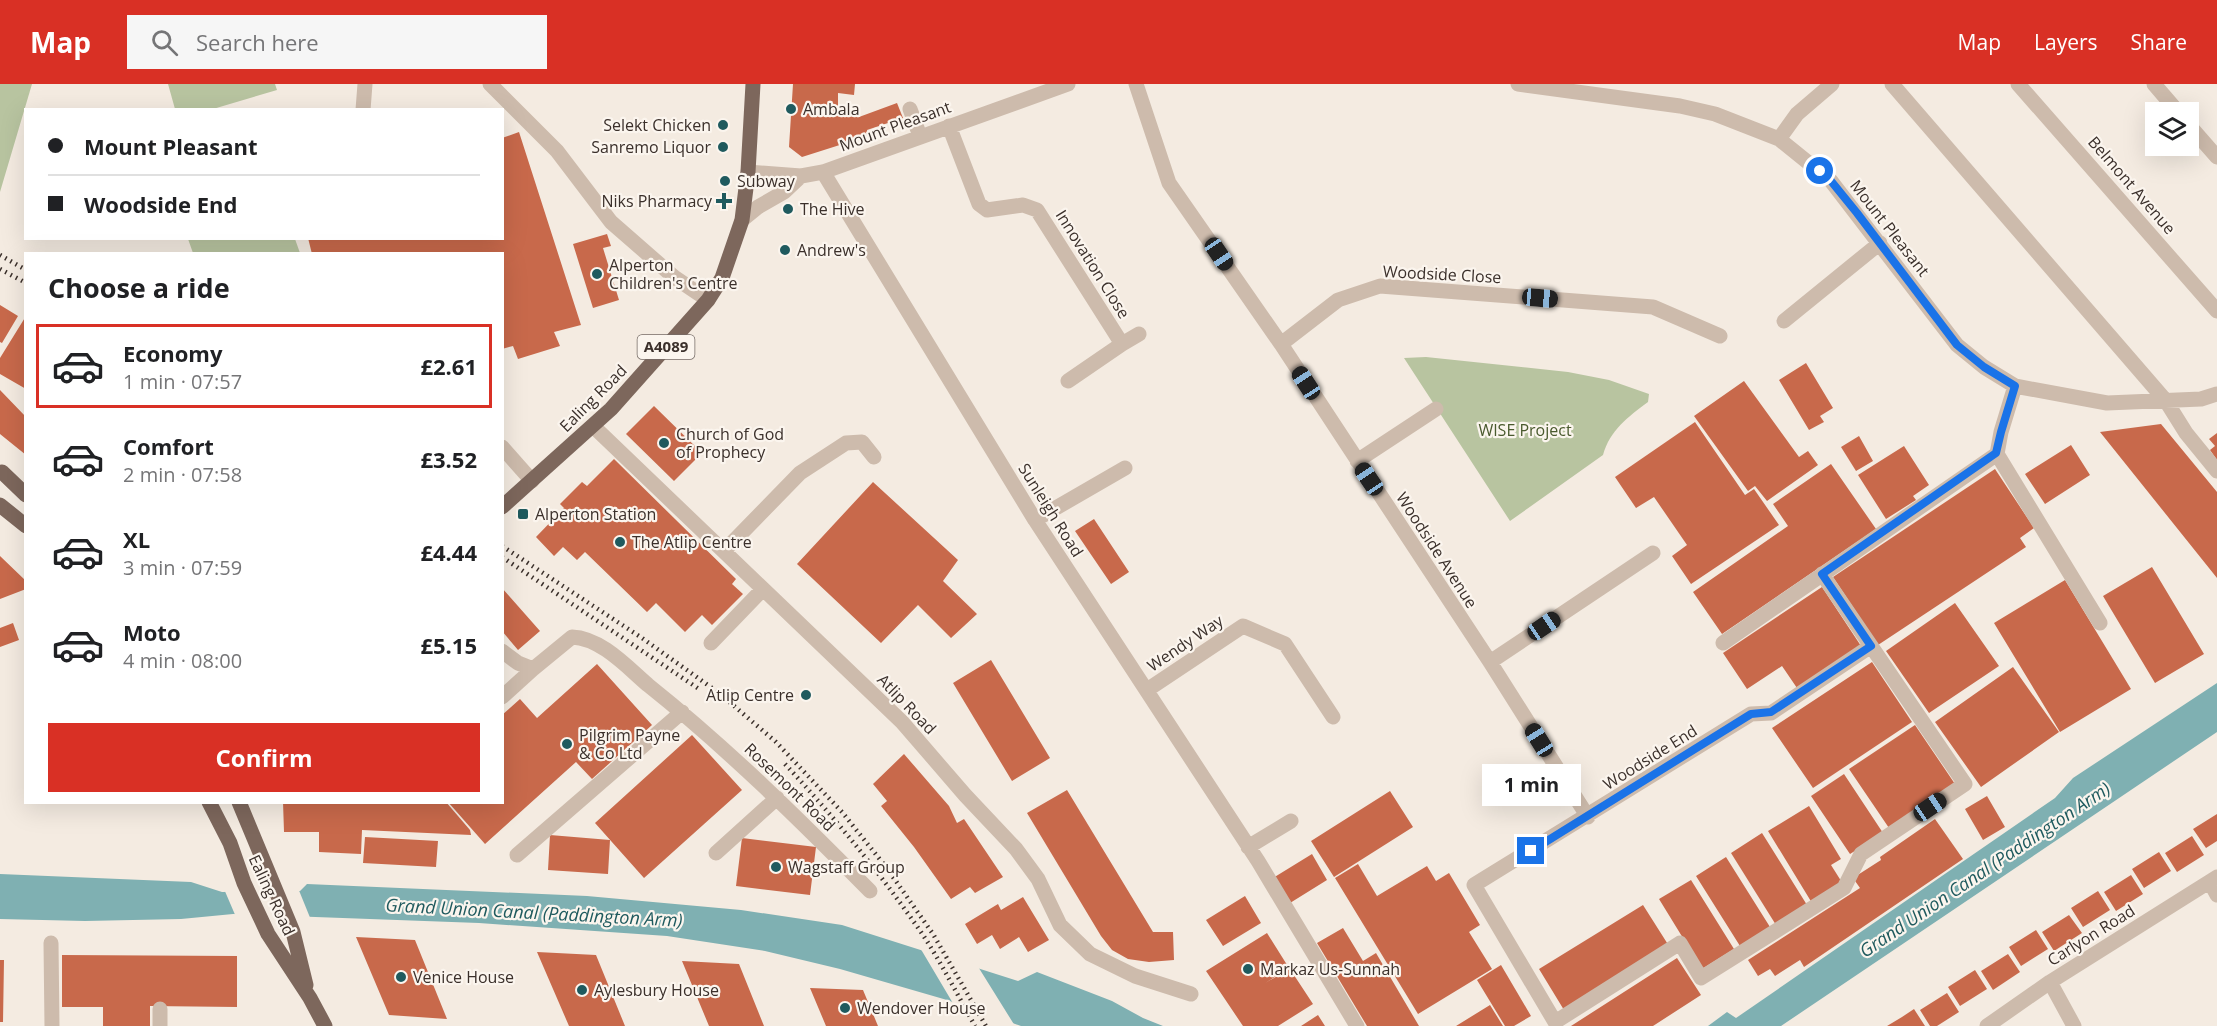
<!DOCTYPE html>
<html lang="en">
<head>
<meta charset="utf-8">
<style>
	body { margin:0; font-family:"Open Sans",sans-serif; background:#f6f6f6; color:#202124; height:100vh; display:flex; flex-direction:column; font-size:22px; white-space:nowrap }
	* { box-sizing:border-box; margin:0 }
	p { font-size:20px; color:#757577 }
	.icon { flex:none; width:33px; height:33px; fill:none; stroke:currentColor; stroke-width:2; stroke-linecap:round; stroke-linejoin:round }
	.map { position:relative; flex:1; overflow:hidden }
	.drawer { position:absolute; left:24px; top:168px; width:480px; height:552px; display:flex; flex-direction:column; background:#fff; border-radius:0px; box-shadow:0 6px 24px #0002 }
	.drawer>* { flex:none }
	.banner { position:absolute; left:24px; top:24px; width:480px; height:132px; border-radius:0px; box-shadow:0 6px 24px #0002; display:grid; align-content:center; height:132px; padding:0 24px; background:#fff }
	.tools { position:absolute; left:2145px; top:18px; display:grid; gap:12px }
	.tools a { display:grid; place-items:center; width:54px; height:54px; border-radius:0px; background:#fff; box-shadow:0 6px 24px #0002; font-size:30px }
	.end { position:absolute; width:27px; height:27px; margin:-14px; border:8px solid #1a73e8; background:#fff; box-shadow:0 0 0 3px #fff }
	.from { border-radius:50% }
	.bubble { position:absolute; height:42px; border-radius:0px; background:#fff; box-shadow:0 6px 24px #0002; font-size:20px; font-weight:700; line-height:42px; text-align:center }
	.car { position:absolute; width:18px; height:36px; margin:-18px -9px; border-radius:8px; box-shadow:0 0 4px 2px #0007; background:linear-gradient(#222 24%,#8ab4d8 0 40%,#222 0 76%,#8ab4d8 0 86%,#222 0) }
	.banner b { display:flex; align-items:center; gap:21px; height:57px; font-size:22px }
	.banner b+b { border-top:2px solid #e0e0e0 }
	.banner i { width:15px; height:15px; background:#202124 }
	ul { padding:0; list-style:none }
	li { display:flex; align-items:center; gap:18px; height:84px; margin:0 12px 9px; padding:0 12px; border:3px solid transparent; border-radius:0px }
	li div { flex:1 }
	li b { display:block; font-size:22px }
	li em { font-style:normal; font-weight:700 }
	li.selected { border-color:#d93025 }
	li>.icon { width:54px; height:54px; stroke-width:1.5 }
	h2 { padding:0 24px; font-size:27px; line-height:72px }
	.button { display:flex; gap:12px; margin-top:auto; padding:12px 24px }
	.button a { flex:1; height:69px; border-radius:0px; background:#d93025; color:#fff; font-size:24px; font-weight:700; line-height:69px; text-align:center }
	header { display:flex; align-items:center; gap:36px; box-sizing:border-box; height:84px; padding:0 30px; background:#d93025; color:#fff }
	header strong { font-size:28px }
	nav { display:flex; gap:33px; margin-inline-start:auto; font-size:21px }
	.search { width:420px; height:54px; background:#f6f6f6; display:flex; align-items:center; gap:15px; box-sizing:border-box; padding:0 21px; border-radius:0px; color:#757577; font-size:22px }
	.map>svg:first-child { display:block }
	.green { fill:#b8c4a0 }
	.water { fill:#7fb0b2 }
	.pier { fill:#f4ebe1 }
	.building { fill:#c8694b }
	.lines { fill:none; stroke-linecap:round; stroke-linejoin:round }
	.minor { stroke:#cdbbac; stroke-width:15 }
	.major { stroke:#7d675c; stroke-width:15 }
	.rail { stroke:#3b302b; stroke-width:4.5; stroke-dasharray:1.5 4.5; stroke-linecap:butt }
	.route { stroke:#1a73e8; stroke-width:8 }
	.poi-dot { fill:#1f5a5e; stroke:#fbf5ee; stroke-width:2 }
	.labels { text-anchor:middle; stroke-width:4.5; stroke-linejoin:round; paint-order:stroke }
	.shield { fill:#fbf5ee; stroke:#756b66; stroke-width:1.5 }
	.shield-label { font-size:15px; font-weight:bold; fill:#3b302b }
	.poi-label { font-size:16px; fill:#3b302b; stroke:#fbf5ee; text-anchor:start }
	.street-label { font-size:16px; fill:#3b302b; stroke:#fbf5ee }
	.park-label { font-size:16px; fill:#4a5a2e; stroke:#fbf5ee }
	.water-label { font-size:18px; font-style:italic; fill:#1f5a5e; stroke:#fbf5ee }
</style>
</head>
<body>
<header>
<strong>Map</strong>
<div class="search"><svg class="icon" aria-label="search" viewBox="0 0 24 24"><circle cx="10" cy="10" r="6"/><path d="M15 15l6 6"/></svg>Search here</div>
<nav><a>Map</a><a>Layers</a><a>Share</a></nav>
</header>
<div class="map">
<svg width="2217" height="942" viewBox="0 0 2217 942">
	<rect width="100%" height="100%" fill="#f4ebe1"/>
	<path class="green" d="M0,0H32L0,108Z
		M168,0H275L277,6L213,25H175Z
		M188,155H295L300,169H193Z
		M1426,273L1568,288L1609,296L1649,310L1648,318C1628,333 1610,346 1603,371L1510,437L1404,274Z"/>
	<path class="water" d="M2217,599V648L1781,942H1708L1727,928L1736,934L2055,714L2073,694Z
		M0,790L191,798L222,808L300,807L307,800L587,812L741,826L842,841L1018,897L1037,888L1112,917L1143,934L1163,942H1021L947,916L840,885L765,867L667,852L479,839L233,830L181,835L85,837L0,835Z"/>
	<path class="pier" d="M298,804L311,836L236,833L224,805Z
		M919,862L977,881L1015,942L954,921Z"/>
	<path class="building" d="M793,0H855L854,11L838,9V29L857,27L859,33L897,19L903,34L867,46L868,52L802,73L789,63Z
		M519,48L581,241L554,248L560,262L518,275L513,262L502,265V170H312L308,154H502V54Z
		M607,150L611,162L603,164L619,216L593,224L573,160Z
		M0,221L18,232L2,259L0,258Z
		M26,232V305L0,290V274Z
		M1806,279L1833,324L1820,332L1824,338L1809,346L1779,296Z
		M1744,297L1799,373L1808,367L1818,381L1767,417L1755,402L1748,407L1694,332Z
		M0,306L26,333V371L0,350Z
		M654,322L702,369L674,397L626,350Z
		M1695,338L1745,411L1754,405L1779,441L1691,500L1672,472L1687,461L1654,413L1636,424L1615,393Z
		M2161,340L2217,408V494L2100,348Z
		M2217,349V376L2210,366L2215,362L2209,355Z
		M1859,352L1873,377L1856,387L1841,363Z
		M2071,361L2090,391L2045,420L2025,390Z
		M1904,362L1929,401L1913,412L1916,416L1886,435L1858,391Z
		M614,375L736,495L732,500L743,510L712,541L702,531L685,548L656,519L647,528L585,468L577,476L563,463L554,472L536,453L564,424L560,420L582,398L587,402Z
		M1831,380L1876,445L1722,550L1693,508L1788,442L1773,420Z
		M1995,385L2034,444L2020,454L2026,463L1878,561L1833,493Z
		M873,398L958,476L943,497L977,530L951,554L918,521L881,559L797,480Z
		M1094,435L1129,488L1111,500L1075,447Z
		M0,472L26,497V505L0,515Z
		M2152,483L2204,570L2155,599L2103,512Z
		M2065,496L2131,605L2060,648L1994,539Z
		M1822,503L1861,562L1797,604L1782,582L1747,605L1723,569Z
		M502,504L540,547L518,566L502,547Z
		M1955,519L1999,582L1929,629L1886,567Z
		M13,539L19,556L0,563V544Z
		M991,576L1050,674L1012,697L953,599Z
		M1872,578L1912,638L1813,704L1772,644Z
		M597,580L652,641L592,695L576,678L485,760L448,718H502V631L520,615L537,634Z
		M2013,583L2059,648L1981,703L1935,638Z
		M1915,641L1955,700L1889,744L1849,685Z
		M692,651L742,706L644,794L595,739Z
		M904,670L949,722L957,739L964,735L1003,793L975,809L970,803L951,815L914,763L881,722L887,717L873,700Z
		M1844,690L1883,749L1850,770L1811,712Z
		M1067,706L1153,848H1173L1174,876L1149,878L1128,875L1112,866L1101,852L1027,729Z
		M1390,707L1413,743L1334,793L1311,757Z
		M1987,712L2005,743L1983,756L1965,725Z
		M283,718H446L470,746L471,751L362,746L361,770L319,768V748H284Z
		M1809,722L1841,775L1831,781L1843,800L1812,819L1768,747Z
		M2217,730V757L2206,764L2193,745Z
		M1935,735L1963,775L1804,883L1800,876L1775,892L1770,885L1758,892L1748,876L1860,804L1853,794L1881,776L1880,773Z
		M1762,749L1807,821L1776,841L1731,769Z
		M550,751L610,756L608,790L548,786Z
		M2192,752L2204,771L2177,788L2165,769Z
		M365,753L438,757L436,783L363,779Z
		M742,754L816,763L810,811L736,802Z
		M2159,768L2171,787L2144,804L2132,785Z
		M1312,770L1327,796L1290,819L1273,794Z
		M1726,773L1770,843L1740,862L1696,792Z
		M1358,780L1377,812L1427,782L1436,797L1449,789L1480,841L1469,848L1492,885L1418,930L1335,794Z
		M2131,791L2143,810L2116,827L2104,808Z
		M1691,796L1734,865L1702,885L1659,815Z
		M2098,807L2110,826L2083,843L2071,824Z
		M1245,812L1261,839L1223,862L1206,836Z
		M1023,813L1049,856L1028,868L1019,853L1000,865L992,851L977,860L965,840L998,820L1001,826Z
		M1643,821L1669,862L1564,926L1539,885Z
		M2069,831L2082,849L2054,867L2042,848Z
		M1343,844L1363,877L1376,869L1419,942H1367L1317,859Z
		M2036,846L2048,865L2021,882L2009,863Z
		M1267,849L1289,884L1265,899L1290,885L1313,920L1278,942H1243L1206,887Z
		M356,853L415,856L447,935L389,931Z
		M537,868L596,871L625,942H569Z
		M2008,870L2020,888L1993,906L1981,887Z
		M62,871L237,872V923L150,922V942H103V923H62Z
		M1677,874L1701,911L1653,942H1571Z
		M0,876H4L3,938H0Z
		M682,877L739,880L764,942H709Z
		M1501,881L1531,932L1514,942H1505L1477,896Z
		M1975,886L1987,905L1960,922L1948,903Z
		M810,904L863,906L878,942H826Z
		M1947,909L1959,928L1937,942H1930L1920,926Z
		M1490,921L1503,942H1456Z
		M1914,925L1925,942H1887L1902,933Z
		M1318,931L1325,942H1301Z"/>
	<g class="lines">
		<path class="minor" d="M490,0L557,67L611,138L674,193L708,216
			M1136,0L1169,99L1281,260L1490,578L1588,733
			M1518,0L1680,22L1715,30L1779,55L1831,97L1957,261L1984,283L2015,302L2107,319L2201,315L2217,310
			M1892,0L2166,317L2186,349L2217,387
			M2018,0L2217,227
			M2154,0L2178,28
			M910,25L920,52
			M363,26L365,0
			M2188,40L2217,73
			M949,42L979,120L987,126L1023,121L1037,126L1122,260L1068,297
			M1779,55L1797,30L1832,0
			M748,88L801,92L823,88L1068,0
			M823,88L1035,436L1258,777L1357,942
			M742,136L758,123L784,108L801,92
			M1784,237L1880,159
			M1122,260L1139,250
			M1281,260L1338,216L1380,202L1653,223L1720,252
			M593,342L902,638L965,711L1016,765L1038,795L1060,841L1090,870L1135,892L1191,910
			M502,363L532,397
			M1997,370L2100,539
			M1357,377L1436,325
			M1035,436L1125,384
			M724,467L800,389L846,359L862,358L874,373
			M1822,490L1965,700L1861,770L1844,804L1701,894L1680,859L1555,938L1474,801L1751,630L1771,629L1871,562
			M711,559L763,505
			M1723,559L1997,370L2001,348L2015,302
			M502,567L518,579L533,585L572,553C601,554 627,583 648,601C727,664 799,735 870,807
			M1490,578L1653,469
			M1147,606L1243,542L1285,560L1333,633
			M502,613L533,585
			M1248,763L1291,737
			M716,769L777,714
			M517,771L682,628
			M2210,798L2217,811
			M51,859L52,942
			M2050,898L2074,942
			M160,925V942
			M1987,942L2050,898L2217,793"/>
		<path class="major" d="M2,388L26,411
			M0,421L26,442
			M502,423L611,325L708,216L722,194L742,136L748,88L753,0
			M209,718L230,759L244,799L268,850L310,914L325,942
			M239,718L293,848L306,901"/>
		<path class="rail" d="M0,171L26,186
			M0,185L26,199
			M502,462L642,554L719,609L776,658L842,728L886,783L933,850L986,942
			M502,473L699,605
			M785,680C835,734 881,790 923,851C942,880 958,912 975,942"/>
	</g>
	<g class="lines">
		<path class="route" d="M1531,767L1751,630L1771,628L1871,562L1822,490L1996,369L2001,348L2015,302L1984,283L1957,261L1857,129L1831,97L1820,87"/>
	</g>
	<g class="poi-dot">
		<circle cx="791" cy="25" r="6"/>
		<circle cx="723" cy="41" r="6"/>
		<circle cx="723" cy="63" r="6"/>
		<circle cx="725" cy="97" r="6"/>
		<path d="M721 108h6v6h6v6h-6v6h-6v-6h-6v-6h6z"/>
		<circle cx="788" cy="125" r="6"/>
		<circle cx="785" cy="166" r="6"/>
		<circle cx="597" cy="190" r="6"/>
		<circle cx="664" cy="359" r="6"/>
		<rect x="517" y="424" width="12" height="12" rx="3"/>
		<circle cx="620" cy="458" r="6"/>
		<circle cx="806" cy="611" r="6"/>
		<circle cx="567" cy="660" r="6"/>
		<circle cx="776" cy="783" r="6"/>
		<circle cx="1248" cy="885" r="6"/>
		<circle cx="401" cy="893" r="6"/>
		<circle cx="582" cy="906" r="6"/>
		<circle cx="845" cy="924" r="6"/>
	</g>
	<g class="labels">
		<rect class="shield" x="637.5" y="251" width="57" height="24" rx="4.5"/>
		<g class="shield-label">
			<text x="666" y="268">A4089</text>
		</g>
		<g class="poi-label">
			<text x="803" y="31">Ambala</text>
			<text x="711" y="47" text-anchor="end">Selekt Chicken</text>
			<text x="711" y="69" text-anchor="end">Sanremo Liquor</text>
			<text x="737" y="103">Subway</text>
			<text x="712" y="123" text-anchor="end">Niks Pharmacy</text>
			<text x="800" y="131">The Hive</text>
			<text x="797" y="172">Andrew's</text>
			<text x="609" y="187">Alperton<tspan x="609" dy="18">Children's Centre</tspan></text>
			<text x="676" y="356">Church of God<tspan x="676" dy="18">of Prophecy</tspan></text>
			<text x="535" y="436">Alperton Station</text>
			<text x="632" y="464">The Atlip Centre</text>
			<text x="794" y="617" text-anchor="end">Atlip Centre</text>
			<text x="579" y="657">Pilgrim Payne<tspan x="579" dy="18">&amp; Co Ltd</tspan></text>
			<text x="788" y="789">Wagstaff Group</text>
			<text x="1260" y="891">Markaz Us-Sunnah</text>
			<text x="413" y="899">Venice House</text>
			<text x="594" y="912">Aylesbury House</text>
			<text x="857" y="930">Wendover House</text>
		</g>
		<g class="street-label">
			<text transform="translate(895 42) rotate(-20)" y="6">Mount Pleasant</text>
			<text transform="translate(2132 101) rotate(49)" y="6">Belmont Avenue</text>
			<text transform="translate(1890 144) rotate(52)" y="6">Mount Pleasant</text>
			<text transform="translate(1093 180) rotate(58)" y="6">Innovation Close</text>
			<text transform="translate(1442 190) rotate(3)" y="6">Woodside Close</text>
			<text transform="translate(593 314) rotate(-45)" y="6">Ealing Road</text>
			<text transform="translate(1051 426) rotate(58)" y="6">Sunleigh Road</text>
			<text transform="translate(1437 466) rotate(57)" y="6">Woodside Avenue</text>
			<text transform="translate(1185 559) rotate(-34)" y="6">Wendy Way</text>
			<text transform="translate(907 620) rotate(46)" y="6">Atlip Road</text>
			<text transform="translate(1650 673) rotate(-32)" y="6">Woodside End</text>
			<text transform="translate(790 703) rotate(44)" y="6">Rosemont Road</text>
			<text transform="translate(272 811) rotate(65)" y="6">Ealing Road</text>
			<text transform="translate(2091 851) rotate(-32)" y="6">Carlyon Road</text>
		</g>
		<g class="park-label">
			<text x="1525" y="352">WISE Project</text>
		</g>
		<g class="water-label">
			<text transform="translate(1985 786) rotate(-34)" y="6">Grand Union Canal (Paddington Arm)</text>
			<text transform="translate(534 829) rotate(3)" y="6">Grand Union Canal (Paddington Arm)</text>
		</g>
	</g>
</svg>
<div class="tools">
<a><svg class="icon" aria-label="layers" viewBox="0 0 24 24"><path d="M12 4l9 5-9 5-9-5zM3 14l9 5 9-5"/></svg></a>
</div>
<i class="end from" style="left:1820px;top:87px"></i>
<i class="end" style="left:1531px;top:767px"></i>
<div class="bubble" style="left:1482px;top:680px;width:99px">1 min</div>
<i class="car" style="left:1219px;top:170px;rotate:146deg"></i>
<i class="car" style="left:1540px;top:214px;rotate:95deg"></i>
<i class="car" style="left:1306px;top:299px;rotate:327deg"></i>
<i class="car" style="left:1369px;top:395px;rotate:326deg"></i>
<i class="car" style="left:1544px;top:542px;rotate:56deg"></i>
<i class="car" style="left:1539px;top:656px;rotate:328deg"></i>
<i class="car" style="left:1930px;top:723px;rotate:56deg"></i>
<div class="banner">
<b><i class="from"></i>Mount Pleasant</b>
<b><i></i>Woodside End</b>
</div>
<section class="drawer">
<h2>Choose a ride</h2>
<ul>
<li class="selected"><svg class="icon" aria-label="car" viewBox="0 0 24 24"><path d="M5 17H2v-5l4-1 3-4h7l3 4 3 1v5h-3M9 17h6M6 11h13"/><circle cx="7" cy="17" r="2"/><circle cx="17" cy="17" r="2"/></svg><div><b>Economy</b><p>1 min · 07:57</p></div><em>£2.61</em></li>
<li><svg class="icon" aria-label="car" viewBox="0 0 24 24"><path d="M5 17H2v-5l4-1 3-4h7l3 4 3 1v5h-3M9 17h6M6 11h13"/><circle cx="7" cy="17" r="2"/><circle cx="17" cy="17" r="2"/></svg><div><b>Comfort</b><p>2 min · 07:58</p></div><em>£3.52</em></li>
<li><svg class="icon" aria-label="car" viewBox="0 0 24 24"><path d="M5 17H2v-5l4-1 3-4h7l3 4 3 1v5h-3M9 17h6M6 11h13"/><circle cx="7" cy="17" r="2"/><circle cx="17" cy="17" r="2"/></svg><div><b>XL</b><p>3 min · 07:59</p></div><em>£4.44</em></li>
<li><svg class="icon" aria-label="car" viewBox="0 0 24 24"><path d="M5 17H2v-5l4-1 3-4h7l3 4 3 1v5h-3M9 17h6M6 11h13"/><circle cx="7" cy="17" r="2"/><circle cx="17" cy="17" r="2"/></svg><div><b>Moto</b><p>4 min · 08:00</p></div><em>£5.15</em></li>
</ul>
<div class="button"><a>Confirm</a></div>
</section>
</div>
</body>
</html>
